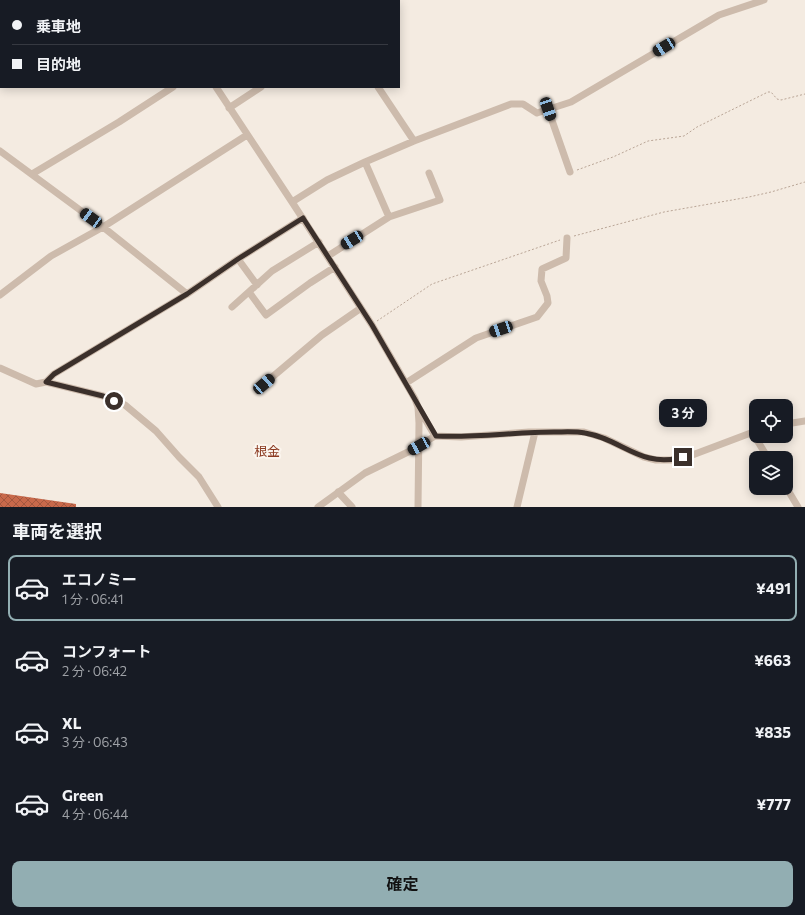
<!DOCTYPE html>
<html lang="ja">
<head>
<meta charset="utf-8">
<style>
	body { margin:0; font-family:Commissioner,"Noto Sans JP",sans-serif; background:#20242c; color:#f1f3f6; height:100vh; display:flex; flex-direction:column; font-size:15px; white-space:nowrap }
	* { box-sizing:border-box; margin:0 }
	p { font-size:13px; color:#9ea1a6 }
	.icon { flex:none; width:22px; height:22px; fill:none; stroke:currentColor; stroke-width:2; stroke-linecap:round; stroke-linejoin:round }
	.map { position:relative; height:507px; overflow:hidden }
	.details { display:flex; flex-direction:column; background:#171b24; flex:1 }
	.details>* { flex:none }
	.banner { position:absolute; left:0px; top:0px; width:400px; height:88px; box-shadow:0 2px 10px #0003; display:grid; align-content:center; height:88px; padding:0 12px; background:#171b24 }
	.buttons { position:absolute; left:749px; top:399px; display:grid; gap:8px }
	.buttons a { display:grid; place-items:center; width:44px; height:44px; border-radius:8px; background:#171b24; box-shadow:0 2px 10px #0003; font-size:20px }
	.end { position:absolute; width:18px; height:18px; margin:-9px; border:5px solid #3b302b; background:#fff; box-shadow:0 0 0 2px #fff }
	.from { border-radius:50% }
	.bubble { position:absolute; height:28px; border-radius:8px; background:#171b24; box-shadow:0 2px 10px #0003; font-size:13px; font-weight:700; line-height:28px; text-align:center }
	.car { position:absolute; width:12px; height:24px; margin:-12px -6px; border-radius:5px; box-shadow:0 0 3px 1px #0007; background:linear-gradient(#222 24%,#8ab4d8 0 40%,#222 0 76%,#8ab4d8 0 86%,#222 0) }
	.banner b { display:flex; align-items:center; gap:14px; height:38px; font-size:15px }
	.banner b+b { border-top:1px solid #363941 }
	.banner i { width:10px; height:10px; background:#f1f3f6 }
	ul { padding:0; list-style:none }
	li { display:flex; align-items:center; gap:12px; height:66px; margin:0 8px 6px; padding:0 4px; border:2px solid transparent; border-radius:8px }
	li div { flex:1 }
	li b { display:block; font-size:15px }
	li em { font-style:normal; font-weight:700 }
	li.current { border-color:#92aeb2 }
	li>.icon { width:36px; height:36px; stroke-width:1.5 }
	h2 { padding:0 12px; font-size:18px; line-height:48px }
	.cta { display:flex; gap:8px; margin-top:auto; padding:8px 12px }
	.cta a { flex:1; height:46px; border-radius:8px; background:#92aeb2; color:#111; font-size:16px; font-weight:700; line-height:46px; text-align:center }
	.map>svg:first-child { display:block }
	.building { fill:url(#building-cross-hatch) }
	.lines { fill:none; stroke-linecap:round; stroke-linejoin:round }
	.path { stroke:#b9a596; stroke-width:1; stroke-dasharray:2 2; stroke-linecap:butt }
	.minor { stroke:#cdbbac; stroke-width:7 }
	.major { stroke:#7d675c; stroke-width:9 }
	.route { stroke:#3b302b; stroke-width:5 }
	.labels { text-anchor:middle; stroke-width:4; stroke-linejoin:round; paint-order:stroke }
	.neighbourhood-label { font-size:13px; fill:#8c3b22; stroke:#fbf5ee }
</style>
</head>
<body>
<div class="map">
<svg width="805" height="507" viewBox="0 0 805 507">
	<defs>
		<pattern id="building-cross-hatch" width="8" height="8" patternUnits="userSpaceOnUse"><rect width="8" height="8" fill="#c8694b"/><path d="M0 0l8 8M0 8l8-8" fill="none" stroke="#a4573f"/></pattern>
	</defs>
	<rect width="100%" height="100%" fill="#f4ebe1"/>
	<path class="building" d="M0,493L76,504V507H0Z"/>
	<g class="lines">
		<path class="path" d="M577,170L613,157L648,141L684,136L697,127L768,92H771L777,99L781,100L805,94
			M574,236L664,212L749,197L771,192L805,182
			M377,321L432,284L560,240"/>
		<path class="minor" d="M159,0L160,1
			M320,0L321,1
			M215,1L216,0
			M298,1L300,0
			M216,87L292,202L372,325L415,399L418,407L419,423L418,507
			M378,87L414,141
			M229,108L261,87
			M548,109L570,172
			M0,151L103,227L187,294
			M365,162L389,217L440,200L429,173
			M32,174L119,122L173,87
			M292,202L327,180L365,162L414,141L511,104H523L537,113L571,102L719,15L764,0
			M328,256L389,217
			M238,259L257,285
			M249,292L266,315L310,283L335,267
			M0,295L51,256L103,227L247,135
			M232,307L272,271L319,242
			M0,368L36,384L46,382L103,396L125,405L156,431L179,457L199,477L218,507
			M46,382L54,374L187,294L238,259L303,218
			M406,383L476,338L537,317L548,303L547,296L541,281L542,269L566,258L567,238
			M264,384L322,335L361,308
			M418,407L435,436
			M786,424L805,421
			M752,432L768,458
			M786,487L798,507
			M338,492L352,507
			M318,507L365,473L410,451L435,436L461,437L529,432H584L604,438L644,457L656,460H671L695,454L756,431
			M517,507L535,432"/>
		<path class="major" d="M68,1L70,0
			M0,46L1,45"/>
	</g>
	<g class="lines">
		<path class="route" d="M114,401L103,396L46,382L54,374L187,294L238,259L303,218L372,325L436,436C475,438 515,432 554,432C564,432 575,431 585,433C622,439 641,469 683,457"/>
	</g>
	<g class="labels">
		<g class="neighbourhood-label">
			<text x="267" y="456">根金</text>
		</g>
	</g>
</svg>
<div class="buttons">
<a><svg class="icon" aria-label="locate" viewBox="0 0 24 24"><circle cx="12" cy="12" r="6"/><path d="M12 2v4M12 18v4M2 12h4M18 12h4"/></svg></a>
<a><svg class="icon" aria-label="layers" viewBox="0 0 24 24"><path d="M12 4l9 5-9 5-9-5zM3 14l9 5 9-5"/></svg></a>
</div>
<i class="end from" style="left:114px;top:401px"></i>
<i class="end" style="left:683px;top:457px"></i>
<div class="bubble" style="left:659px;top:399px;width:48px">3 分</div>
<i class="car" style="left:664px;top:47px;rotate:239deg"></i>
<i class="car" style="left:548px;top:109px;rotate:161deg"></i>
<i class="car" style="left:91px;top:218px;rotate:306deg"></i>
<i class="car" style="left:352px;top:240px;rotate:238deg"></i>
<i class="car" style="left:501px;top:329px;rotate:251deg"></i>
<i class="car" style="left:264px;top:384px;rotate:49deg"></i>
<i class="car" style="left:419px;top:446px;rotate:241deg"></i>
<div class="banner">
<b><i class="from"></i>乗車地</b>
<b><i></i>目的地</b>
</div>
</div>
<section class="details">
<h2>車両を選択</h2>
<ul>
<li class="current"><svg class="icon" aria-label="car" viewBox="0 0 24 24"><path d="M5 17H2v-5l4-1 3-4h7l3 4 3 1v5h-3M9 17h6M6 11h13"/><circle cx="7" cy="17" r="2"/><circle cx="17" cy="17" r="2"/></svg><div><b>エコノミー</b><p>1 分 · 06:41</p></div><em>¥491</em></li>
<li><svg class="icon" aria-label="car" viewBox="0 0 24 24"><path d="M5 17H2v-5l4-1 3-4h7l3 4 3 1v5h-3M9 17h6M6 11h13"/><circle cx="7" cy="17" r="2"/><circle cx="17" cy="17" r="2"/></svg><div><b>コンフォート</b><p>2 分 · 06:42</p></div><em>¥663</em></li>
<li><svg class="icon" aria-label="car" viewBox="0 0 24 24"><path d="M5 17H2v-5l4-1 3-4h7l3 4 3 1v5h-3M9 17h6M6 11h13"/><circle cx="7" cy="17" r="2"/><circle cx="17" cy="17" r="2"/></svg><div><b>XL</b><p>3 分 · 06:43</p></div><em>¥835</em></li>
<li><svg class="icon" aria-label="car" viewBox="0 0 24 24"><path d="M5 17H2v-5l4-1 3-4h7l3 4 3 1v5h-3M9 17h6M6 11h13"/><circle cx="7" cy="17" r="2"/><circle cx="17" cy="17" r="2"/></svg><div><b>Green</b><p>4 分 · 06:44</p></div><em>¥777</em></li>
</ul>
<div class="cta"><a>確定</a></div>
</section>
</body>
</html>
